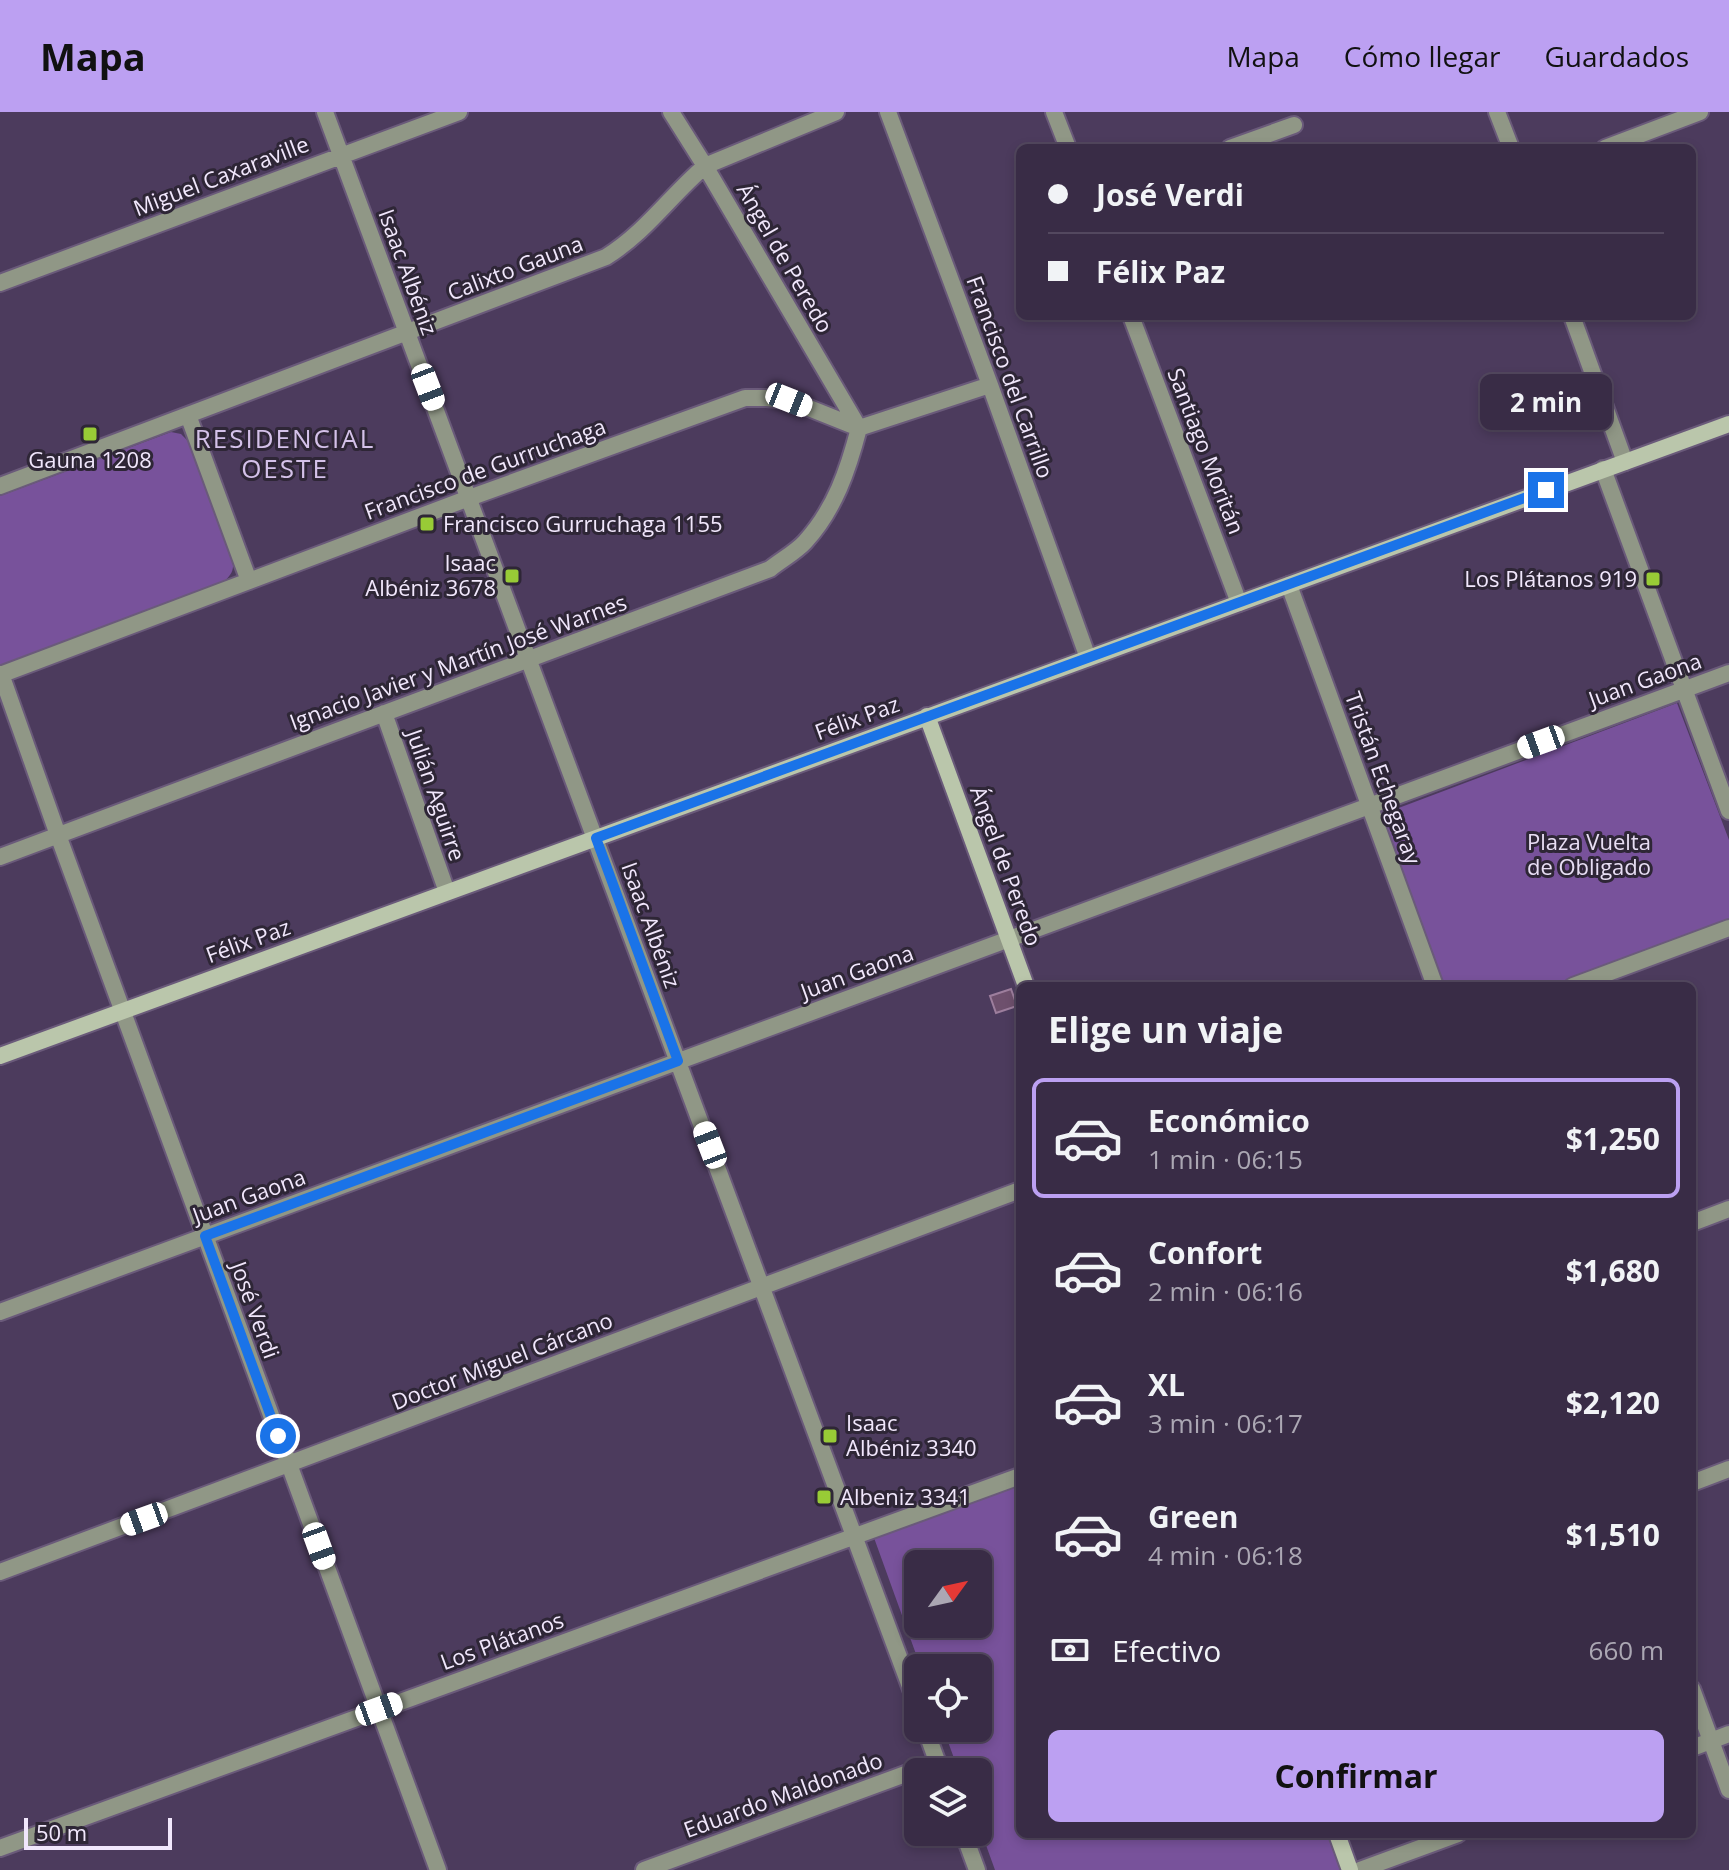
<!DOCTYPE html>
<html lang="es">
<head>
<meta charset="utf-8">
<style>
	body { margin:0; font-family:"Open Sans",sans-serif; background:#443851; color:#f1f3f6; height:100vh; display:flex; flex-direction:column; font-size:30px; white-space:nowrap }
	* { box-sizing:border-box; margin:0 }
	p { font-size:26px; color:#aba7b3 }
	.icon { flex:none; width:44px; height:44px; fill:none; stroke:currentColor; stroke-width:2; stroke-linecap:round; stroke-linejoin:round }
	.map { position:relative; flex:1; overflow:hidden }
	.drawer { position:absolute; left:1016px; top:870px; width:680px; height:856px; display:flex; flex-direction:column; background:#392c46; border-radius:12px; box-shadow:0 4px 12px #0003,0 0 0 2px #53485f }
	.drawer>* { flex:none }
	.top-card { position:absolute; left:1016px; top:32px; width:680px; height:176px; border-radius:12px; box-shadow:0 4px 12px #0003,0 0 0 2px #53485f; display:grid; align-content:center; height:176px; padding:0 32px; background:#392c46 }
	.needle { width:52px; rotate:57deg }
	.tools { position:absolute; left:904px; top:1438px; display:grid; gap:16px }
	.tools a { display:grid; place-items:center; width:88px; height:88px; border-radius:12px; background:#392c46; box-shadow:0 4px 12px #0003,0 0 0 2px #53485f; font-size:40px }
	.scale { position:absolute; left:24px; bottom:20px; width:148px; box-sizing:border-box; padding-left:8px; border:4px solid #f1e7fc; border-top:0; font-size:22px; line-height:28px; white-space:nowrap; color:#f1e7fc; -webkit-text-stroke:6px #2e2636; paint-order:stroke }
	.end { position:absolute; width:36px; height:36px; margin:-18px; border:10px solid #1a73e8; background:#fff; box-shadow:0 0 0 4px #fff }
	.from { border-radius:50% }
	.bubble { position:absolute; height:56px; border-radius:12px; background:#392c46; box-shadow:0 4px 12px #0003,0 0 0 2px #53485f; font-size:26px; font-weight:700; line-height:56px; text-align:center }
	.car { position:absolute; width:24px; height:48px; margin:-24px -12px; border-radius:10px; box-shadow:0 0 6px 2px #0007; background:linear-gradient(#fff 24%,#345 0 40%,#fff 0 76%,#345 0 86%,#fff 0) }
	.top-card b { display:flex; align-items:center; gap:28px; height:76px; font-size:30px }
	.top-card b+b { border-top:2px solid #53485f }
	.top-card i { width:20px; height:20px; background:#f1f3f6 }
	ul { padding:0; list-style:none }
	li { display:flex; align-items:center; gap:24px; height:120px; margin:0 16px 12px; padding:0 16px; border:4px solid transparent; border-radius:12px }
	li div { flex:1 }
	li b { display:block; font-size:30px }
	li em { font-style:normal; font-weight:700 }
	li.active { border-color:#bca0f2 }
	li>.icon { width:72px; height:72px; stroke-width:1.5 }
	h2 { padding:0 32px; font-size:36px; line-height:96px }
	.pay { display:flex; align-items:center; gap:20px; height:88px; padding:0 32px; font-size:30px }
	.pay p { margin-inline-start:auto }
	.button { display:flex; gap:16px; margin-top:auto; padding:16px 32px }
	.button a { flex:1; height:92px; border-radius:12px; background:#bca0f2; color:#111; font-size:32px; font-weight:700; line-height:92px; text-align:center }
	header { display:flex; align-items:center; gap:48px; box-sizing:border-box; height:112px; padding:0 40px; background:#bca0f2; color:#111 }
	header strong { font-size:38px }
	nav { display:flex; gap:44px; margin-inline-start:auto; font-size:28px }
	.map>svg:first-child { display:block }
	.green { fill:#78529b; fill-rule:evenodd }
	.building { fill:#6e506d; stroke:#9d7e9d; stroke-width:2 }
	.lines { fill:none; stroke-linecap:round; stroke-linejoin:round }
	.minor-casing { stroke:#6a5a7a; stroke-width:20 }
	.secondary-casing { stroke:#6a5a7a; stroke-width:20 }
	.minor { stroke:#909786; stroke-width:16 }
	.secondary { stroke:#bac6ab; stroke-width:16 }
	.route { stroke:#1a73e8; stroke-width:10 }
	.poi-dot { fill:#98cb36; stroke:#2e2636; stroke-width:3 }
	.labels { text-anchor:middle; stroke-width:6; stroke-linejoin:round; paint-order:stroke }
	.street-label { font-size:22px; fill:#f1e7fc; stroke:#2e2636 }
	.poi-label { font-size:22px; fill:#f1e7fc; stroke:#2e2636; text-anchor:start }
	.park-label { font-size:22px; fill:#e8def4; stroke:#2e2636 }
	.quarter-label { font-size:26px; letter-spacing:2px; fill:#d4c1e9; stroke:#2e2636 }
</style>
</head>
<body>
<header>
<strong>Mapa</strong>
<nav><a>Mapa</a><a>Cómo llegar</a><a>Guardados</a></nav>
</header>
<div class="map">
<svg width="1729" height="1758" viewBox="0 0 1729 1758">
	<rect width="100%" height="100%" fill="#4c3b5d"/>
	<path class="green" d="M171,320L181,322L190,331L230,438C235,457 235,459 221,473L0,555V384Z
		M1677,591L1729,728V807L1551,874H1445L1380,703Z
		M1020,1370V1722H1327L1340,1758H995L978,1711V1660H959L943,1616H978V1556H921L873,1423ZM918,1452H978V1512H918Z"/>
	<path class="building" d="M1011,877L1017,894L996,901L990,884Z"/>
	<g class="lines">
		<defs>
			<path id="minor" d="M325,0L918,1596
				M671,0L705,54L859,316
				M888,0L990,273L1088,546
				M1054,0L1068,36
				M1497,0L1511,36
				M1230,36L1294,13
				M1605,36L1700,0
				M0,171L459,0
				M1131,204L1239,491
				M1572,204L1625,350
				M188,303L249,469
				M1603,357L1729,699
				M0,374L606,145C646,120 670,84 705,54L836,0
				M1289,473L1435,874
				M1,562L58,723L438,1758
				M0,563L469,386L745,286H766L789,288L859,316L990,273
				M384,601L447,780
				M0,745L770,457C781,448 796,440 805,430C835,397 848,358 859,316
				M1573,874L1729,816
				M1692,1111L1729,1097
				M0,1200L1729,561
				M1692,1371L1729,1357
				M0,1460L1020,1078
				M1692,1577L1729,1678
				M925,1616L941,1660
				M1692,1636L1729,1622
				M963,1720L977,1758
				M0,1736L1020,1364
				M644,1758L938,1650
				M1360,1758L1458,1722"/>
			<path id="secondary" d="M927,604L1026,874
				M0,944L1729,312
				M1337,1722L1350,1758"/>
		</defs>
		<use href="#minor" class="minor-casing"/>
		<use href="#secondary" class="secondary-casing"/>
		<use href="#minor" class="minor"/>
		<use href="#secondary" class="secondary"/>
	</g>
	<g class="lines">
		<path class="route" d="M278,1324L205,1124L678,949L596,726L1546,378"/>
	</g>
	<g class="poi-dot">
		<rect x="82" y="314" width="16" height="16" rx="4"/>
		<rect x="419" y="404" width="16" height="16" rx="4"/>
		<rect x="504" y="456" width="16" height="16" rx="4"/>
		<rect x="1645" y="459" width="16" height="16" rx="4"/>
		<rect x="822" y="1316" width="16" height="16" rx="4"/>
		<rect x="816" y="1377" width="16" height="16" rx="4"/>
	</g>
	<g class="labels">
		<g class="street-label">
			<text transform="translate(221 64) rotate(-21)" y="8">Miguel Caxaraville</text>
			<text transform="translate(785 146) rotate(60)" y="8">Ángel de Peredo</text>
			<text transform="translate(515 156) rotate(-21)" y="8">Calixto Gauna</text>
			<text transform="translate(408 160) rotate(70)" y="8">Isaac Albéniz</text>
			<text transform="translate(1010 265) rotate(70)" y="8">Francisco del Carrillo</text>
			<text transform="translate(1206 339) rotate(69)" y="8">Santiago Moritán</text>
			<text transform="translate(485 357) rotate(-20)" y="8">Francisco de Gurruchaga</text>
			<text transform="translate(458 550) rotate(-20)" y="8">Ignacio Javier y Martín José Warnes</text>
			<text transform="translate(1645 568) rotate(-20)" y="8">Juan Gaona</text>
			<text transform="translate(857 606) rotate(-20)" y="8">Félix Paz</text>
			<text transform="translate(1383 666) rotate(70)" y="8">Tristán Echegaray</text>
			<text transform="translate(436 683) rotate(71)" y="8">Julián Aguirre</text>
			<text transform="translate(1006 754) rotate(70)" y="8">Ángel de Peredo</text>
			<text transform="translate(651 813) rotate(70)" y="8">Isaac Albéniz</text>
			<text transform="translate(248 829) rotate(-20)" y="8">Félix Paz</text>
			<text transform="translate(857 860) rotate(-20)" y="8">Juan Gaona</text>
			<text transform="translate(249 1084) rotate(-20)" y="8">Juan Gaona</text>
			<text transform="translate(255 1198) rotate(70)" y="8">José Verdi</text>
			<text transform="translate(502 1249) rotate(-21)" y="8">Doctor Miguel Cárcano</text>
			<text transform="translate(502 1529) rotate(-20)" y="8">Los Plátanos</text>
			<text transform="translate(783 1683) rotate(-20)" y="8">Eduardo Maldonado</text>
		</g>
		<g class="poi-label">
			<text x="90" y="356" text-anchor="middle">Gauna 1208</text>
			<text x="443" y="420">Francisco Gurruchaga 1155</text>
			<text x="496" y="459" text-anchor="end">Isaac<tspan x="496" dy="25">Albéniz 3678</tspan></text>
			<text x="1637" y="475" text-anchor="end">Los Plátanos 919</text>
			<text x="846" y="1319">Isaac<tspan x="846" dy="25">Albéniz 3340</tspan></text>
			<text x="840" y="1393">Albeniz 3341</text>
		</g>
		<g class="park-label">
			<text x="1589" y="738">Plaza Vuelta<tspan x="1589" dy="25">de Obligado</tspan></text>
		</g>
		<g class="quarter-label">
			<text x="285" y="336">RESIDENCIAL<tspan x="285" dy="30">OESTE</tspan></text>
		</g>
	</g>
</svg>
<div class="tools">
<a><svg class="needle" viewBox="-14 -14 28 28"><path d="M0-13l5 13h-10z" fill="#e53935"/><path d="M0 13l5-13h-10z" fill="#aba7b3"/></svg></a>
<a><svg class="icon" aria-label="locate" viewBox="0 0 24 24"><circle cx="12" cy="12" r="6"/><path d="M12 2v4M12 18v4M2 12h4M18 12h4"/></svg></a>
<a><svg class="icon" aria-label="layers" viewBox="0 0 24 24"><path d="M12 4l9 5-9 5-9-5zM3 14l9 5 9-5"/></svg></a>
</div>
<div class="scale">50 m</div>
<i class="end from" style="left:278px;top:1324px"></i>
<i class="end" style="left:1546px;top:378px"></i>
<div class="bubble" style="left:1480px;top:262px;width:132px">2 min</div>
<i class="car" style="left:428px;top:275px;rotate:159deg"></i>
<i class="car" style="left:789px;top:288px;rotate:112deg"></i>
<i class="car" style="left:1541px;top:630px;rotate:250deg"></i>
<i class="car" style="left:710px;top:1033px;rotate:339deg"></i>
<i class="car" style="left:144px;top:1407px;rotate:250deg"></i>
<i class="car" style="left:319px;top:1434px;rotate:160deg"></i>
<i class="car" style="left:379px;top:1597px;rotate:70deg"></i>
<div class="top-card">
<b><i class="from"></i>José Verdi</b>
<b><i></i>Félix Paz</b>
</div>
<section class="drawer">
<h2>Elige un viaje</h2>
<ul>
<li class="active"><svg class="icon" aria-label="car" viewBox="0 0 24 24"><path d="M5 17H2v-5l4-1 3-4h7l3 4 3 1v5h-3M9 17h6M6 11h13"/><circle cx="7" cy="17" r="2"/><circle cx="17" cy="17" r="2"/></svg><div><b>Económico</b><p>1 min · 06:15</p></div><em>$1,250</em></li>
<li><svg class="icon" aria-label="car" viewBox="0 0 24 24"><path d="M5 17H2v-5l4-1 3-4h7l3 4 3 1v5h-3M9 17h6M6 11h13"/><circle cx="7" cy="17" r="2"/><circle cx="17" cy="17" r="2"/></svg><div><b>Confort</b><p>2 min · 06:16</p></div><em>$1,680</em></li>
<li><svg class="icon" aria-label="car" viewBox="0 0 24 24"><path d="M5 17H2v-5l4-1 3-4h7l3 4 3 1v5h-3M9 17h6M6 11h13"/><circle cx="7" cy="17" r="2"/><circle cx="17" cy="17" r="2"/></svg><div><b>XL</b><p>3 min · 06:17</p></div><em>$2,120</em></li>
<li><svg class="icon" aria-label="car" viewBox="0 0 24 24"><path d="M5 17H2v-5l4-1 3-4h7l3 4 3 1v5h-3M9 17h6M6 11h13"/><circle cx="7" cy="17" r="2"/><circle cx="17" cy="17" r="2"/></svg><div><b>Green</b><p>4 min · 06:18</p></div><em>$1,510</em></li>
</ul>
<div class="pay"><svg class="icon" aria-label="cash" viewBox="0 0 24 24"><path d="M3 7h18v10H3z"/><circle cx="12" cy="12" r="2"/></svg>Efectivo<p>660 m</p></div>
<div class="button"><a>Confirmar</a></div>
</section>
</div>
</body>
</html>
